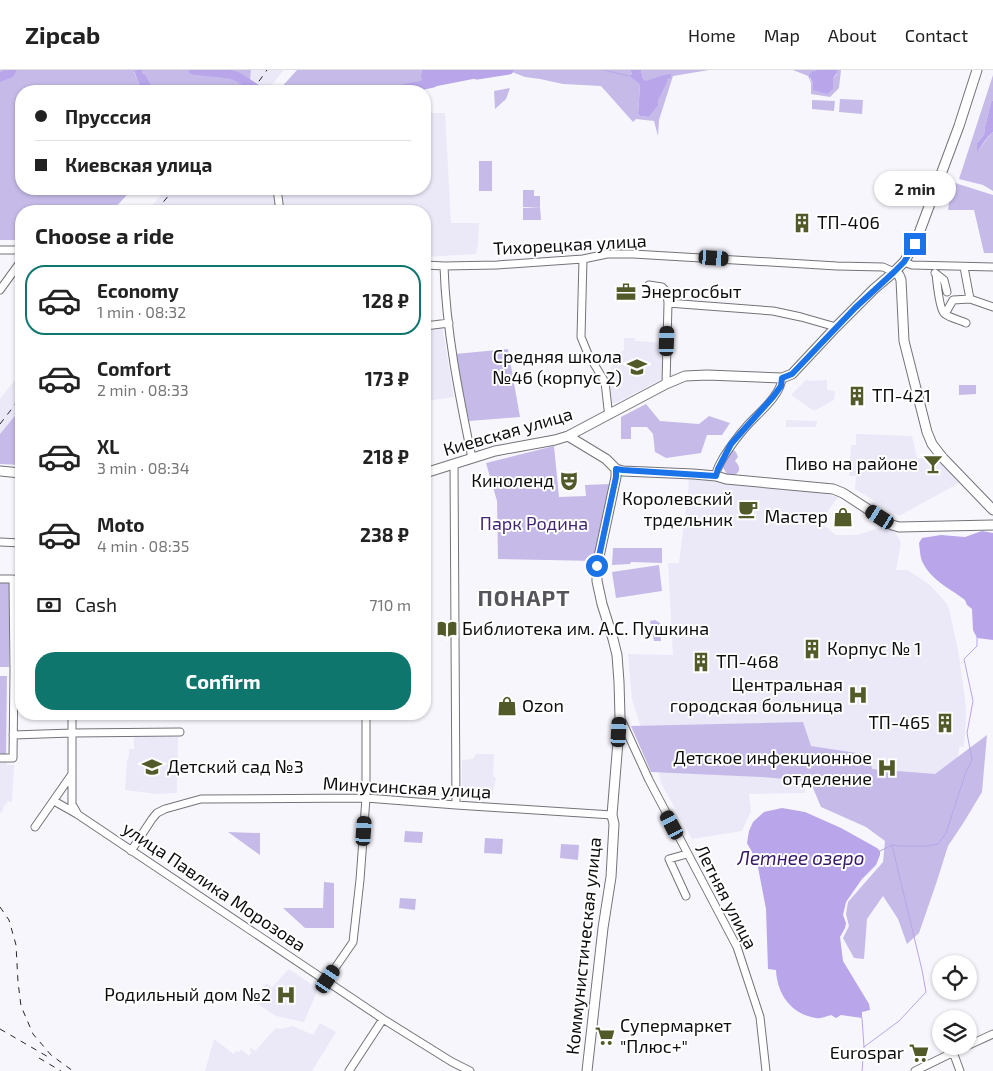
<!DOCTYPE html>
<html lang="en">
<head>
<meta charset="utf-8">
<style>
	body { margin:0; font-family:"Exo 2",sans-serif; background:#f6f6f6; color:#222; height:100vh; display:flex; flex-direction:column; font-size:19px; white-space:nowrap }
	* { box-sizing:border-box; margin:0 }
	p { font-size:16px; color:#767676 }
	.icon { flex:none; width:28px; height:28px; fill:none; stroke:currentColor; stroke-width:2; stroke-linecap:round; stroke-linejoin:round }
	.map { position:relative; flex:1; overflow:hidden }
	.panel { position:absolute; left:15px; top:135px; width:416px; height:515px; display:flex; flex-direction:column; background:#fff; border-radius:20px; box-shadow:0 1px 4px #0004 }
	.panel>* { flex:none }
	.hud { position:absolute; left:15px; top:15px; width:416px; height:110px; border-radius:20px; box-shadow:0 1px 4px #0004; display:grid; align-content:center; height:110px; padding:0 20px; background:#fff }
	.controls { position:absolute; left:932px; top:885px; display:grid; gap:10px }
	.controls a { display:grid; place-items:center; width:45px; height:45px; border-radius:50%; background:#fff; box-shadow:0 1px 4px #0004; font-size:25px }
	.end { position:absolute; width:22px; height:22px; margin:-11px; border:6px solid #1a73e8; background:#fff; box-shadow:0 0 0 2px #fff }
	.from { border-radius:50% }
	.bubble { position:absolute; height:35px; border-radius:18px; background:#fff; box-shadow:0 1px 4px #0004; font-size:16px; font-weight:700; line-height:35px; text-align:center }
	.car { position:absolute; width:15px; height:30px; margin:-15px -8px; border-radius:6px; box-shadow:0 0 4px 1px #0007; background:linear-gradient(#222 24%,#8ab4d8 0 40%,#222 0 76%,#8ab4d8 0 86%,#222 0) }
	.hud b { display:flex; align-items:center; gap:18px; height:48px; font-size:19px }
	.hud b+b { border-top:1px solid #e0e0e0 }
	.hud i { width:12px; height:12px; background:#222 }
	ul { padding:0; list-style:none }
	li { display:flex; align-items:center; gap:15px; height:70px; margin:0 10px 8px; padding:0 10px; border:2px solid transparent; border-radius:20px }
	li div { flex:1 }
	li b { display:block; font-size:19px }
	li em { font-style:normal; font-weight:700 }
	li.on { border-color:#0f766e }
	li>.icon { width:45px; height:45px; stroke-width:1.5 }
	h2 { padding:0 20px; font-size:22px; line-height:60px }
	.pay { display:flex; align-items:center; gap:12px; height:55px; padding:0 20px; font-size:19px }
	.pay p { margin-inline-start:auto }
	.button { display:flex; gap:10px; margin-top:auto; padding:10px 20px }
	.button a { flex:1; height:58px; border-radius:20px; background:#0f766e; color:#fff; font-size:20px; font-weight:700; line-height:58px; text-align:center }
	header { display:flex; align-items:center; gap:30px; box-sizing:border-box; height:70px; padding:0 25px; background:#fff; border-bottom:1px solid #e0e0e0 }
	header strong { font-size:24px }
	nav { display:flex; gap:28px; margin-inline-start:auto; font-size:18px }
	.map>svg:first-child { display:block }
	.built { fill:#ebe8f7 }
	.green { fill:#c6bbe8 }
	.water { fill:#b8a5ea }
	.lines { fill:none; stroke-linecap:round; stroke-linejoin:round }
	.stream { stroke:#b8a5ea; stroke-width:1 }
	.river { stroke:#b8a5ea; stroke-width:9 }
	.minor-casing { stroke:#747379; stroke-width:9 }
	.major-casing { stroke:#747379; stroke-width:11 }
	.minor { stroke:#fff; stroke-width:7 }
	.major { stroke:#fff; stroke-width:9 }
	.rail { stroke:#262628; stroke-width:1; stroke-dasharray:6 6; stroke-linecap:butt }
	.route { stroke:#1a73e8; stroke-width:6 }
	.labels { text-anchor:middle; stroke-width:4; stroke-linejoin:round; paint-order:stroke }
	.poi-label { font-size:18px; fill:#0d0d0f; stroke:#fff; text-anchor:end }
	.street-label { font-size:18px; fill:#0d0d0f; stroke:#fff }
	.park-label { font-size:18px; fill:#432574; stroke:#fff }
	.water-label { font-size:19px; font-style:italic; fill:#371867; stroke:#fff }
	.district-label { font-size:22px; font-weight:bold; letter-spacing:1px; fill:#56555b; stroke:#fff }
</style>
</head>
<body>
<header>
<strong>Zipcab</strong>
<nav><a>Home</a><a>Map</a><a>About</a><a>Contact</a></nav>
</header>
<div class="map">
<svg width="993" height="1001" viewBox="0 0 993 1001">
	<rect width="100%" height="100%" fill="#f8f6fd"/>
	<path class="built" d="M251,0H284L267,21L250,11Z
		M425,43H445L451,153H479L478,174L476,184L425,187V141H283L281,119H425Z
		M166,119H275L277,141H148Z
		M442,256L454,327L425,331V258Z
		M624,268H635V271L664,273L662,309L616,333L610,334L609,308L614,286L624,280Z
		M21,302V337L0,364V329Z
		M807,309L809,311L827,310V320L835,321L834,330L814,341L791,325Z
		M786,350L817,351L816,357H786Z
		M856,364L912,366L917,388L937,389L959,413L899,446L855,419L856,406H849L851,375H856Z
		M689,409L809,420L838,427L820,452L836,465H857L885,456L896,463L901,473L896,500H907L920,508L931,516L947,534L949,539L959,585L966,637V651L964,677H959L957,712L805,717V723L749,724L751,741L742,761L692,769L661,713L658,699H654L632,629L628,584L673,585L668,493H679L686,437L689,436L691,425L688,424Z
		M134,667H178L177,723L157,724L125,720L127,691L129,685V679H134Z
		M476,684H494L493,706L496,708L491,730L462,728V690L473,689Z
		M0,692H7V695H14L12,732L7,731V734L4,735L2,743L0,742Z
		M289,899L318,919L304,952L276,946L254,932L266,913L272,917Z
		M320,953L336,962L312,1001H205L214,969L234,984L236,981L239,982L242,980L249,986L252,982L249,980L251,978L255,981L276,958L281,959L293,956L313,965Z"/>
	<path class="green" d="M0,0H137L134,2L142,19V21H21V119H130L126,126L112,141H21V170H0Z
		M142,0H251L250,11L239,21H153L151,15L146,5H142Z
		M297,0H422L421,5L423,21H406L409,19L416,18V16L410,14L397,20L392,19L387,21H278Z
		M507,0H630L632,4L629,6L640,15L638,44L640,46L649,47L658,36L657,7L646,12L643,9L641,0H709L673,6L659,50L658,66L654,51L636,49L633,52L601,16L563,14L540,9L525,7Z
		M793,0H817L813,1L810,9L813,14L832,17L833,8L837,4V0H841L839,18L830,27L811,24V13L808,6Z
		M993,5V30L991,32L985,57L984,65L977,73V81C984,76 986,67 993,62V121L983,115L959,109Z
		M510,18L506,29L495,39L494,21Z
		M840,29L863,30L862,44L839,42Z
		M812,30L835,31L834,41L812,39Z
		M479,91H492V121H479Z
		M952,112L993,125V183H984L974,140H948Z
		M523,120H534V126H540V137H523Z
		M540,137L541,150H523V138Z
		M508,279L520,347L469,351L455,284Z
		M959,315H976V324L959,325Z
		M646,334L660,351L699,354L709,346L730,353L722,365H707L701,383L666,388L655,382L653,364L647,357H631V369H621V347Z
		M21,338V381L20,395L0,394V364Z
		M554,376L559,427L586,426L585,415L610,414L597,491L498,489L497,431L486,393Z
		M732,379L736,382L738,387L735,391C741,397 741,403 732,406L727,404L722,396Z
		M613,478H662V493L631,492L630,494L612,495Z
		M659,495L662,521L616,528L612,502Z
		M0,512H10L9,597H0Z
		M655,550L660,553L661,571H654L650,551Z
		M0,606H7L6,687H0Z
		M803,652L811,676L869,685L872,699L935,704L987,665L982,722L964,752L948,776L937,811L919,863L907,874L898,849L883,826L867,849L864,889L854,888L843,868L849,856L846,844L848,832L883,792L885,771L866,757L821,737L810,711L761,707L651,702L631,656Z
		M405,761L423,762L422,773L404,772Z
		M228,762L260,763V785Z
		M485,768L503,769L502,784L484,783Z
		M561,774L579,775L578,790L560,788Z
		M324,812L334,813V858H305L283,838H323Z
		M400,828L416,829L415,840L399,838Z"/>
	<path class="water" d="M137,0H142V4L146,5L151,15L153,21H142L141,18L134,1Z
		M422,0H492L478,8L422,19L421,5Z
		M630,0H641L643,9L646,11L657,7L670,4L671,5V8L667,9V12L658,30V36L649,47L640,46L638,44L640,15L629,6L632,4Z
		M817,0H837V3L833,8V19L827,24L813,20V14L809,5L813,1Z
		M993,30V62C986,67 983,75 977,82V73L984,65L985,57L991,32Z
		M982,461L993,463V570L977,568L973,560L972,539L967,535L965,530C951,519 932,511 923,493C920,488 920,480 919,473L922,468L941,465L965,467Z
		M782,738L805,742L841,758L877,778L880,781V785L876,795L862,809L846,832L843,845L846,853L845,858L840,867L843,891L869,934L870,940L862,942V948L841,945L836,948L831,945C827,946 821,949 816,948C791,944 777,924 776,900L768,899L766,839L757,792L747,773L749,761L753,752L764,742Z"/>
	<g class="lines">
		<path class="stream" d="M604,0L629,6
			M880,781L892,775L900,776H927L938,774L946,763L966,702L972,690L967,663L973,631L964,589L977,576V568
			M862,948L864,977L862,1001
			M864,977L899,951L926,922L922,900L892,775"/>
		<path class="river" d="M193,0L230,4L238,7L260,21
			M477,5L509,0
			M0,7L10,3L12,0
			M394,21L433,13"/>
		<defs>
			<path id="minor" d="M277,119L280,141
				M0,180H21
				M583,189L581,267L588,284L605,312L608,339L610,344
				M904,192L912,195L993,197
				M425,195L444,196L497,195L583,189L607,184H633L837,196L883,197L894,202
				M444,196C446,261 459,325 472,388
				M935,203L944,210L947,222
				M936,204C937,212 939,238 944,243C949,248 960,250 966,253
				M649,215L662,217L667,222L668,233L666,314
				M0,220L21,191
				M970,229L993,237
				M668,233L773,241L801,247L836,257
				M945,244L953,230L970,229L964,197
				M425,256L449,253
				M454,394L456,735
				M716,406C716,399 720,394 723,388C730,377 737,367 746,357C757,344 781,326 782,308
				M0,472L21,473
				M0,509H13L14,601L13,688H0
				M72,644V734L77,743
				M621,649L649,710L737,877L760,947L766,1001
				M13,665L72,663L180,662
				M54,731L77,744L383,949L452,992L470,1001
				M35,757L72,704
				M131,781L152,749L157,743L165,739L201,729L366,728L456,735L612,745
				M686,826L669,789L687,784
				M326,911L353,872L360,810L366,728V644
				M969,975L993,964
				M953,982L960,1001
				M349,1001L383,949
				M915,1001L966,976"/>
			<path id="major" d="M894,202L899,205L901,210L904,271L927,362L932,374L942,387L993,440
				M568,366L606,389L616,399L623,401L693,404L716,406L726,409L833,419L843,423L892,455L899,457L993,455
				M0,401L21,403
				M425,403L495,381L555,370L568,366L666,314L685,306L707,305L782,308L792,304L836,257L874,219L894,202L904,192L915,174L959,56L977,0
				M587,1001L603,858L611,807L614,754L612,745L620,647L619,612L617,585L613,569L602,534L597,511V496L616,407V399"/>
		</defs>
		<use href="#minor" class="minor-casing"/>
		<use href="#major" class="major-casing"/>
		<use href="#minor" class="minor"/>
		<use href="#major" class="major"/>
		<path class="rail" d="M252,21L267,0
			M156,141L174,119
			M0,354L21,327
			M0,837L9,850L16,875L18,912L21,936L33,964L51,985L73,1001
			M0,959L50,988
			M39,988L61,1001"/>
	</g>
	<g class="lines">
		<path class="route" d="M597,496L616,407V399L623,400L716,406L718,399L731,374L747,356L773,327L781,316L782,308L792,304L855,238L894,202L904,192L915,174"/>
	</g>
	<defs>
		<symbol id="building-bare" viewBox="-9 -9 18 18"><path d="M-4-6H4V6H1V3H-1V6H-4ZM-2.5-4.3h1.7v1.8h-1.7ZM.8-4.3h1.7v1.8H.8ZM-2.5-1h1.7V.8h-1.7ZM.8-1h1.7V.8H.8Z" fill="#535a29" stroke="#fff" stroke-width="2.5" paint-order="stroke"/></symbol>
		<symbol id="office-bare" viewBox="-9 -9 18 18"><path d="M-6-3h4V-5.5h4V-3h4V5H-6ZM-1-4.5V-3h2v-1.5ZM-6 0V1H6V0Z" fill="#535a29" stroke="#fff" stroke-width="2.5" paint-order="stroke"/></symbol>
		<symbol id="school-bare" viewBox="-9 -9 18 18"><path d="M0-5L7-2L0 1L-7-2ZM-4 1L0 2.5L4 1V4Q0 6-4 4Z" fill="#535a29" stroke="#fff" stroke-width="2.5" paint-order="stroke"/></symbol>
		<symbol id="bar-bare" viewBox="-9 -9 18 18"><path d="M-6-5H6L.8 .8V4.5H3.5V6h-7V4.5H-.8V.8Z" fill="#535a29" stroke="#fff" stroke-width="2.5" paint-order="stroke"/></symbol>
		<symbol id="theatre-bare" viewBox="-9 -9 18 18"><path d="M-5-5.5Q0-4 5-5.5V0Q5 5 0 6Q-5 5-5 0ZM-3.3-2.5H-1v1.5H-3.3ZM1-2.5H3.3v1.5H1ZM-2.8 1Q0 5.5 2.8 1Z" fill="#535a29" stroke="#fff" stroke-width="2.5" paint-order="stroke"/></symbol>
		<symbol id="cafe-bare" viewBox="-9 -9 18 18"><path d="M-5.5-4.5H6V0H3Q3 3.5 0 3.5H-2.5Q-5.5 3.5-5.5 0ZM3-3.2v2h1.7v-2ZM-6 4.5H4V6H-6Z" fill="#535a29" stroke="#fff" stroke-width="2.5" paint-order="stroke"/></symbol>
		<symbol id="shop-bare" viewBox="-9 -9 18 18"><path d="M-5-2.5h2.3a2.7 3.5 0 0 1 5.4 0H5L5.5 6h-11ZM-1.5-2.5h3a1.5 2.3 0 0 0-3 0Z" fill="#535a29" stroke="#fff" stroke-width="2.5" paint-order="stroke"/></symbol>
		<symbol id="library-bare" viewBox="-9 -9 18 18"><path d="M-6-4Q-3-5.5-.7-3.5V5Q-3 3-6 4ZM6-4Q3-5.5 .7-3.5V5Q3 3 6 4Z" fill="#535a29" stroke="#fff" stroke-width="2.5" paint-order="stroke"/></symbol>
		<symbol id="hospital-bare" viewBox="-9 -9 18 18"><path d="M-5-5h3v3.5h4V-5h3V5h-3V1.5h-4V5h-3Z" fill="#535a29" stroke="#fff" stroke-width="2.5" paint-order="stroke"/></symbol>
		<symbol id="supermarket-bare" viewBox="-9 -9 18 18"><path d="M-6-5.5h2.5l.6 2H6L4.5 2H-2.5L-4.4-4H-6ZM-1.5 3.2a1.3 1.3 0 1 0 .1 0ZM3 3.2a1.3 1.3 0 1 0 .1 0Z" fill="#535a29" stroke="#fff" stroke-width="2.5" paint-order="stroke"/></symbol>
	</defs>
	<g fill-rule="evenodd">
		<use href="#building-bare" x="788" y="139" width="28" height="28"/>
		<use href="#office-bare" x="612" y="208" width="28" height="28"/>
		<use href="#school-bare" x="623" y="283" width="28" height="28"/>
		<use href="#building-bare" x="843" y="312" width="28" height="28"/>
		<use href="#bar-bare" x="919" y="380" width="28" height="28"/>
		<use href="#theatre-bare" x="555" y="397" width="28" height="28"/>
		<use href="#cafe-bare" x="734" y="425" width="28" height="28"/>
		<use href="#shop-bare" x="829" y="433" width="28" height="28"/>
		<use href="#library-bare" x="433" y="545" width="28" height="28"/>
		<use href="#building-bare" x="798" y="565" width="28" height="28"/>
		<use href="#building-bare" x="687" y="578" width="28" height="28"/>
		<use href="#hospital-bare" x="844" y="611" width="28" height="28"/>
		<use href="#shop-bare" x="493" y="622" width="28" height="28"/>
		<use href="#building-bare" x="931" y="639" width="28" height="28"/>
		<use href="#school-bare" x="138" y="683" width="28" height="28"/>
		<use href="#hospital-bare" x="873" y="684" width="28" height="28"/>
		<use href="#hospital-bare" x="272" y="911" width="28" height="28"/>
		<use href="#supermarket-bare" x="591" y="952" width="28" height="28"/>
		<use href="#supermarket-bare" x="905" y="969" width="28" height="28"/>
	</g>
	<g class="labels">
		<g class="poi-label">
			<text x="817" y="159" text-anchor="start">ТП-406</text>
			<text x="641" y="228" text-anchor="start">Энергосбыт</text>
			<text x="622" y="293">Средняя школа<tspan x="622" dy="21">№46 (корпус 2)</tspan></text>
			<text x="872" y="332" text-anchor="start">ТП-421</text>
			<text x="918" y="400">Пиво на районе</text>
			<text x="554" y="417">Киноленд</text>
			<text x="733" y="435">Королевский<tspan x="733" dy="21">трдельник</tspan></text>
			<text x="828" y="453">Мастер</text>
			<text x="462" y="565" text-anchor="start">Библиотека им. А.С. Пушкина</text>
			<text x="827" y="585" text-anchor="start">Корпус № 1</text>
			<text x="716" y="598" text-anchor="start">ТП-468</text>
			<text x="843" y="621">Центральная<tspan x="843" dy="21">городская больница</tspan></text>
			<text x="522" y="642" text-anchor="start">Ozon</text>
			<text x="930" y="659">ТП-465</text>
			<text x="872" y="694">Детское инфекционное<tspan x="872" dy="21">отделение</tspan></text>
			<text x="167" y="703" text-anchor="start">Детский сад №3</text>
			<text x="271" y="931">Родильный дом №2</text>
			<text x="620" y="962" text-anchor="start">Супермаркет<tspan x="620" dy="21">"Плюс+"</tspan></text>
			<text x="904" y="989">Eurospar</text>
		</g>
		<g class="street-label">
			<text transform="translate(570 175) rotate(-3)" y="6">Тихорецкая улица</text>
			<text transform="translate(508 362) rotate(-16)" y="6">Киевская улица</text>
			<text transform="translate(407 718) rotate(3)" y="6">Минусинская улица</text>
			<text transform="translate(214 817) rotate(34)" y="6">улица Павлика Морозова</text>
			<text transform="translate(726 827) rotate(63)" y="6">Летняя улица</text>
			<text transform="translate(584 876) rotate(-84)" y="6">Коммунистическая улица</text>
		</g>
		<g class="park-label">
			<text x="534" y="460">Парк Родина</text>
		</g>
		<g class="water-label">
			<text x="801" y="795">Летнее озеро</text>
		</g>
		<g class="district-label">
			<text x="524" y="536">ПОНАРТ</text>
		</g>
	</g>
</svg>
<div class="controls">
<a><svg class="icon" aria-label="locate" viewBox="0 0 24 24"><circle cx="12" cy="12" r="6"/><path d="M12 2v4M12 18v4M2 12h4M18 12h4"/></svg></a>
<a><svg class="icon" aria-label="layers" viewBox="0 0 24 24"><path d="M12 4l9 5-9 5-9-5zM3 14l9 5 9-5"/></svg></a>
</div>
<i class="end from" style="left:597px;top:496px"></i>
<i class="end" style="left:915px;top:174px"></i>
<div class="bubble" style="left:874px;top:101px;width:82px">2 min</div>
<i class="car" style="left:714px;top:188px;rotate:94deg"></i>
<i class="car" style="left:667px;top:271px;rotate:2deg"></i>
<i class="car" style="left:880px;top:447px;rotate:303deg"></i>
<i class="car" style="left:619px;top:662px;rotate:3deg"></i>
<i class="car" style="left:672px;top:755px;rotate:332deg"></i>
<i class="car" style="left:364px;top:761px;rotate:4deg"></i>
<i class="car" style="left:328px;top:909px;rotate:34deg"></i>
<div class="hud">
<b><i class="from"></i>Прусссия</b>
<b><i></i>Киевская улица</b>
</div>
<section class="panel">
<h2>Choose a ride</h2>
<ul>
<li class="on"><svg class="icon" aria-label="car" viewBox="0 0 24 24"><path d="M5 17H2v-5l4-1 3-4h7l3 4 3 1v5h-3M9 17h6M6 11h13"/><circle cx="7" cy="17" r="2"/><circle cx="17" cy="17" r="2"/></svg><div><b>Economy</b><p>1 min · 08:32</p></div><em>128 ₽</em></li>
<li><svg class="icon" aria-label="car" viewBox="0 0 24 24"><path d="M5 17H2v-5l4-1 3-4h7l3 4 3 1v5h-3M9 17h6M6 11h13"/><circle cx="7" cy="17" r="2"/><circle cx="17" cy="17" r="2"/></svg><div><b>Comfort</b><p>2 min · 08:33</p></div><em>173 ₽</em></li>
<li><svg class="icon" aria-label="car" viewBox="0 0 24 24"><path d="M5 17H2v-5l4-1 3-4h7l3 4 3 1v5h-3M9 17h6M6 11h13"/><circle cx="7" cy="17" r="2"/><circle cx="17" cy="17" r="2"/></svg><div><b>XL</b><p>3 min · 08:34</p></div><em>218 ₽</em></li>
<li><svg class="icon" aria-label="car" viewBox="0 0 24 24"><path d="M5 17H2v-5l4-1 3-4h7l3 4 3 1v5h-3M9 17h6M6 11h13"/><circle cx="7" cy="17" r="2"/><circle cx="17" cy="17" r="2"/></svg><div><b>Moto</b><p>4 min · 08:35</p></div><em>238 ₽</em></li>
</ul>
<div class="pay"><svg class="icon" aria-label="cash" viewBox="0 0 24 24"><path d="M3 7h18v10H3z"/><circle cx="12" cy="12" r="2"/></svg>Cash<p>710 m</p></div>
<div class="button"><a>Confirm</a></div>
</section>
</div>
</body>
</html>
